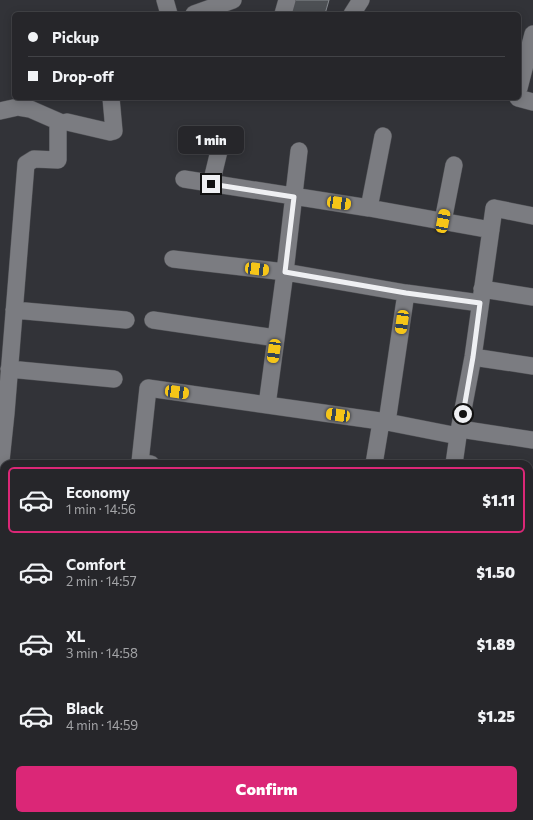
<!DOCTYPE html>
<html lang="en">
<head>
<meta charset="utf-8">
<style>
	body { margin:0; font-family:Commissioner,sans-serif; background:#323236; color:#f1f3f6; height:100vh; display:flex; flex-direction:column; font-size:15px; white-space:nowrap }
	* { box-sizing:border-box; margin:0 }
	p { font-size:13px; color:#a4a5a8 }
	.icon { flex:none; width:22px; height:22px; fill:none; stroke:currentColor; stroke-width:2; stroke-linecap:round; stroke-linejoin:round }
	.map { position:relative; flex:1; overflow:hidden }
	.details { position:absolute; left:0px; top:460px; width:533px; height:360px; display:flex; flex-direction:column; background:#26262a; border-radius:12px 12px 0 0; box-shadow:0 2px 10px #0003,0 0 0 1px #424347 }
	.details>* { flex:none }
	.top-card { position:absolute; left:12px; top:12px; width:509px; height:88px; border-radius:6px; box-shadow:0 2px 10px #0003,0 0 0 1px #424347; display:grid; align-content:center; height:88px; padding:0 16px; background:#26262a }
	.end { position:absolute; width:18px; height:18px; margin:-9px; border:5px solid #eff0f3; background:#111; box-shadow:0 0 0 2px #111 }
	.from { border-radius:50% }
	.bubble { position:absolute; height:28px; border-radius:6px; background:#26262a; box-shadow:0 2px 10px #0003,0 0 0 1px #424347; font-size:13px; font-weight:800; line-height:28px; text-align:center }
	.car { position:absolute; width:12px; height:24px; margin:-12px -6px; border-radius:5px; box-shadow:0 0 3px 1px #0007; background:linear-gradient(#f5c518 24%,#345 0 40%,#f5c518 0 76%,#345 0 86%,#f5c518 0) }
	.top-card b { display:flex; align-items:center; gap:14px; height:38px; font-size:15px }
	.top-card b+b { border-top:1px solid #424347 }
	.top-card i { width:10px; height:10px; background:#f1f3f6 }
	ul { padding:7px 0 0; list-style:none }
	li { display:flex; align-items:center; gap:12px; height:66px; margin:0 8px 6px; padding:0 8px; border:2px solid transparent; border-radius:6px }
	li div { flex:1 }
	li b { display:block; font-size:15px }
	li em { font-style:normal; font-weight:800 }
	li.active { border-color:#db2777 }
	li>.icon { width:36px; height:36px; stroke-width:1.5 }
	.primary-button { display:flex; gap:8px; margin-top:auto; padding:8px 16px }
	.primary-button a { flex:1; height:46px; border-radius:6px; background:#db2777; color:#fff; font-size:16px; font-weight:800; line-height:46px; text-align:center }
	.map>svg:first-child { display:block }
	.building { fill:#4d5054; stroke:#868a8e }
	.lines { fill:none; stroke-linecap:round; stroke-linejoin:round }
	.minor-casing { stroke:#515256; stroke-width:18 }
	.minor { stroke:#7b7c81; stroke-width:17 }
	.route { stroke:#eff0f3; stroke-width:5 }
</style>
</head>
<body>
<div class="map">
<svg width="533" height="820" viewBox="0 0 533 820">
	<rect width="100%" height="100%" fill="#323338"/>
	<path class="building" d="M291,0H329L325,14H291Z"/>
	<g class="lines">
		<defs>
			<path id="minor" d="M165,0L169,14
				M194,14L233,0
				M283,14L287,0
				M352,14L361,0
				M519,88L533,34
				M518,98L533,102
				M0,111L18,107L30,109L62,123L67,122L110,132L114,131L111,98
				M184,179L369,208L491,230
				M211,184L219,151
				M369,208L383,136
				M443,221L454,165
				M173,259L285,272L406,293L480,303
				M482,289L533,297
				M14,310L126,320
				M153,320L276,338
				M473,357L533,366
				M9,369L114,379
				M267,405L285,272L299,151
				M387,422L406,293
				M460,429L533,440
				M151,464L140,462L148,388L387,422L458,436
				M374,464L381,422
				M454,464L458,436L473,357L494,208L533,216
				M0,470L6,413L26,164L34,159L58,160V126L62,123
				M529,515L533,516
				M0,552L4,553
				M529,591H533
				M236,819L249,820
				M315,820V816
				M474,820V816"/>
		</defs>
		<use href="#minor" class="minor-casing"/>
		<use href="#minor" class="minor"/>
	</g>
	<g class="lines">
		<path class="route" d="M211,184L294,197L285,272L406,293L480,303L473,357L463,414"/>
	</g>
</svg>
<i class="end from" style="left:463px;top:414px"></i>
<i class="end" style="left:211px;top:184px"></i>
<div class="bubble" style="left:178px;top:126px;width:66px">1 min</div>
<i class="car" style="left:339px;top:203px;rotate:98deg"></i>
<i class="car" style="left:443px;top:221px;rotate:11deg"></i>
<i class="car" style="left:257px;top:269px;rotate:97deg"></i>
<i class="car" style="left:402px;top:322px;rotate:188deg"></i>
<i class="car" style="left:274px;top:351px;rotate:188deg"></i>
<i class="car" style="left:177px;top:392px;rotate:98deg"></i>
<i class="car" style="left:338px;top:415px;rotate:278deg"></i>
<div class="top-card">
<b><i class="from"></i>Pickup</b>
<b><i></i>Drop-off</b>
</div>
<section class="details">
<ul>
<li class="active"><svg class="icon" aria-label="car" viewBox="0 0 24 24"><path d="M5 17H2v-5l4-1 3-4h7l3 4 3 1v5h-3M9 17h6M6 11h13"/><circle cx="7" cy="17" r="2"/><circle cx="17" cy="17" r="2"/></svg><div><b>Economy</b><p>1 min · 14:56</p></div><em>$1.11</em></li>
<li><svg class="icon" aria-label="car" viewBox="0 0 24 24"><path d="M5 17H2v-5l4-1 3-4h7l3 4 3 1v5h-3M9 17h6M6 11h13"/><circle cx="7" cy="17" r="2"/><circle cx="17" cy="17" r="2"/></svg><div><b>Comfort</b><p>2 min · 14:57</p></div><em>$1.50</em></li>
<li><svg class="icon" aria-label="car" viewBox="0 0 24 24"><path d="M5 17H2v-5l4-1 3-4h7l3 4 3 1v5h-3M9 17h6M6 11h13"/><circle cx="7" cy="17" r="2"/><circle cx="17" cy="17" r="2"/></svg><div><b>XL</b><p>3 min · 14:58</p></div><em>$1.89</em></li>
<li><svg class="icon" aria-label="car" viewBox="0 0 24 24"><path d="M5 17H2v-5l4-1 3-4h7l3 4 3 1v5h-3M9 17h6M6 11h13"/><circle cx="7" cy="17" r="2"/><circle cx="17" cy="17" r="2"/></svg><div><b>Black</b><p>4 min · 14:59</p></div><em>$1.25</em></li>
</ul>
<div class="primary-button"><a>Confirm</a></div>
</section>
</div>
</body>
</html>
